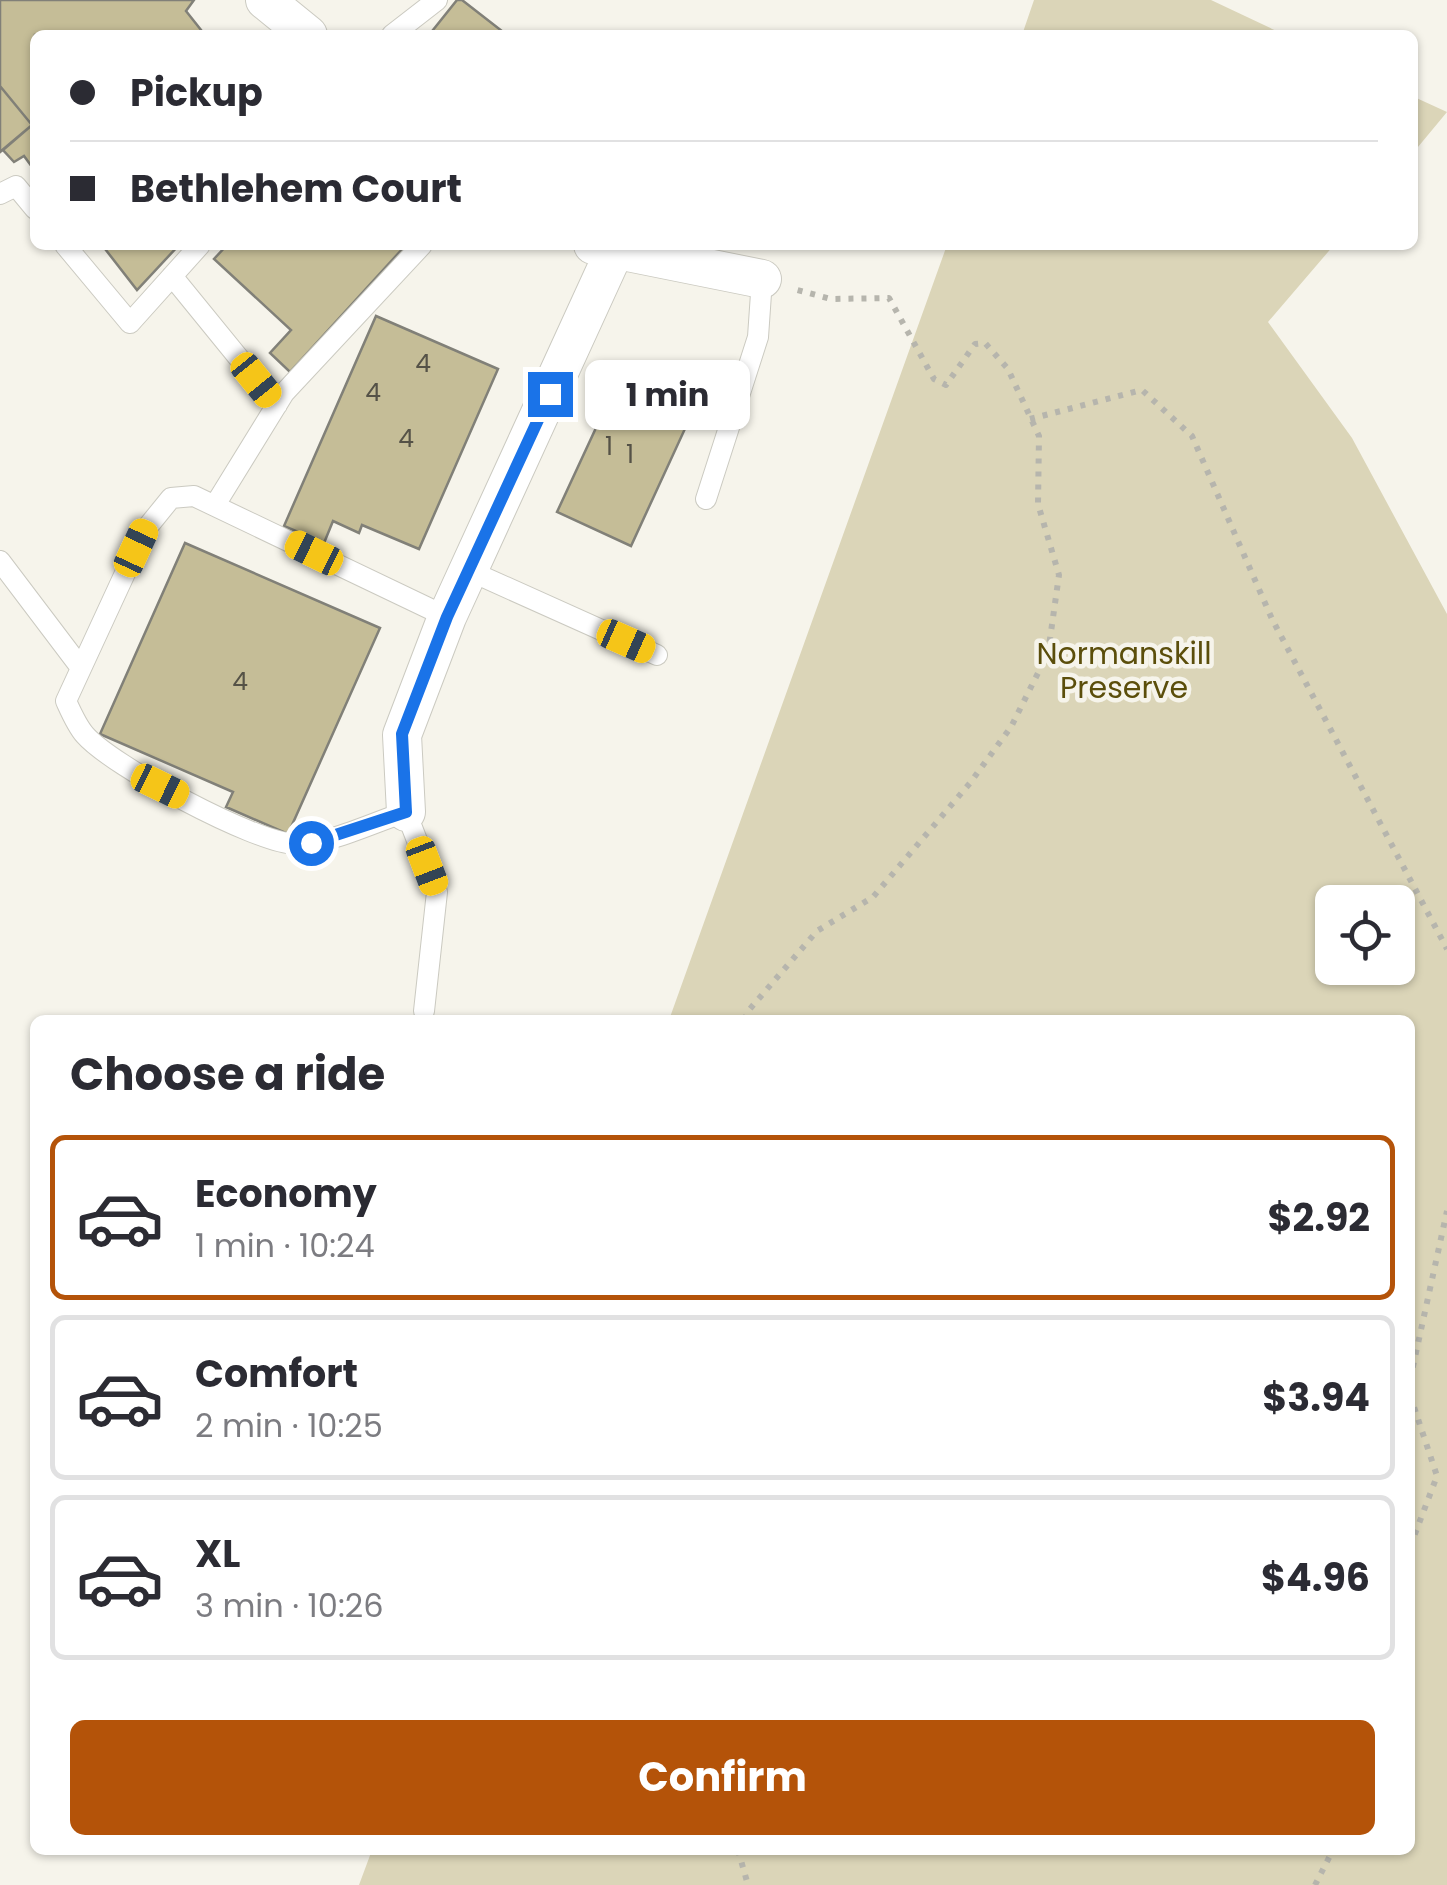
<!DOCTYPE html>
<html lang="en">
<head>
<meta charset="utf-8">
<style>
	body { margin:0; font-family:Poppins,sans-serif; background:#f7f7f7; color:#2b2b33; height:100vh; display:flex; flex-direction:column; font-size:38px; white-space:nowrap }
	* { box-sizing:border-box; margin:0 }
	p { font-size:32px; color:#7c7c81 }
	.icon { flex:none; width:55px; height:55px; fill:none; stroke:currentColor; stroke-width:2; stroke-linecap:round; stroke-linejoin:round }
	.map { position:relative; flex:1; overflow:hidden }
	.drawer { position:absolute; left:30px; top:1015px; width:1385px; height:840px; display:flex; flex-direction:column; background:#fff; border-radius:15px; box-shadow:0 2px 8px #0004 }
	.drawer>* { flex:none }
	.top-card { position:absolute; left:30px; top:30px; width:1388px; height:220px; border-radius:15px; box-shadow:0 2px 8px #0004; display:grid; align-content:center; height:220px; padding:0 40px; background:#fff }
	.controls { position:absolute; left:1315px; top:885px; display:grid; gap:20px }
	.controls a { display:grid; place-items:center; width:100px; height:100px; border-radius:15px; background:#fff; box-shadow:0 2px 8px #0004; font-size:50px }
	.end { position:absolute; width:45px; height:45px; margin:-22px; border:12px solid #1a73e8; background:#fff; box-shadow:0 0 0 5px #fff }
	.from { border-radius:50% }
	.bubble { position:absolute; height:70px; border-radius:15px; background:#fff; box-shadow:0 2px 8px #0004; font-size:32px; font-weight:700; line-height:70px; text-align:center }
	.car { position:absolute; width:30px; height:60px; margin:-30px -15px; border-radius:12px; box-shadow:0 0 8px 2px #0007; background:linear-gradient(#f5c518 24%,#345 0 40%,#f5c518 0 76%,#345 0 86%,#f5c518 0) }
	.top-card b { display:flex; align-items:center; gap:35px; height:95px; font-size:38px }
	.top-card b+b { border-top:2px solid #e1e1e2 }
	.top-card i { width:25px; height:25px; background:#2b2b33 }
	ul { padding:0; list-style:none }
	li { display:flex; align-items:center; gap:30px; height:165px; margin:0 20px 15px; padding:0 20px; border:5px solid #e1e1e2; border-radius:15px }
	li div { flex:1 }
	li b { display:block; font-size:38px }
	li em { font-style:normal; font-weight:700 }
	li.current { border-color:#b45309 }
	li>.icon { width:90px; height:90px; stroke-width:1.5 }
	h2 { padding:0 40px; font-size:45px; line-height:120px }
	.button { display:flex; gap:20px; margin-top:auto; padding:20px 40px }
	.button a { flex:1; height:115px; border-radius:15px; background:#b45309; color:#fff; font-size:40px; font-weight:700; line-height:115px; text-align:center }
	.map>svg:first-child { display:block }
	.green { fill:#dbd5b8; fill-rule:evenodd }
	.building { fill:#c5bd97; stroke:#818078; stroke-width:2.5 }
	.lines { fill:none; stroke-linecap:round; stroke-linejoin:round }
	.lane-casing { stroke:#cbcac1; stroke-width:22 }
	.street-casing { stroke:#cbcac1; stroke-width:40 }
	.path { stroke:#b6b5ad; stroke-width:6; stroke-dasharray:5 8; stroke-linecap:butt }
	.lane { stroke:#fff; stroke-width:20 }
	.street { stroke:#fff; stroke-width:38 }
	.route { stroke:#1a73e8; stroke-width:12 }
	.labels { text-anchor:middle; stroke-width:9; stroke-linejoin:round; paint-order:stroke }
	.number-label { font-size:25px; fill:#555247 }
	.park-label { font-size:30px; fill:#5b4e0b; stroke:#f6f4eb }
</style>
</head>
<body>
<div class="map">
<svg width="1447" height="1885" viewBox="0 0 1447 1885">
	<rect width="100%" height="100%" fill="#f6f4eb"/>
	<path class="green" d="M1034,0H1211L1285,35H1022Z
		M1412,96L1447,112L1413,153H1412Z
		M947,245H1334L1268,322L1352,438L1447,614V1885H359L372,1850H1410V1020H669ZM1398,902V968H1332V902Z"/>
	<path class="building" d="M0,0H194L186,11L205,35H35V171L24,156L14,162L3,150L32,125L0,86Z
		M457,0H462L507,35H429Z
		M0,86L32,125L0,152Z
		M102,245H179L137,290Z
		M227,245H404L405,246L290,372L270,353L291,330L214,259Z
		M376,316L498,369L419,549L362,525L359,533L333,521L324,543L284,526Z
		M621,374L695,407L631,546L557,512Z
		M185,543L380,628L288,834L226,807L233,792L100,734Z"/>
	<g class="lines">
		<defs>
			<path id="lane" d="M392,35L437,0
				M0,194L16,186L35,209
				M65,245L130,323L200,245
				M172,276L277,405
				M706,499L758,337L762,279
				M215,505L284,393L422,245
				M0,561L81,668
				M470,571L657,655
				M424,1011L437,892L406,812C371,823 331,844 295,844C255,843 112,766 85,735C77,726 71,712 66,701L145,530L171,498L194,496L447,617"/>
			<path id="street" d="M265,0L308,35
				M593,245L762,279
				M406,812L402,735L447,617L614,252"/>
		</defs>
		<use href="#lane" class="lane-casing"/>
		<use href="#street" class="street-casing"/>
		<path class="path" d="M1030,419L1142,390L1192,436L1272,619L1447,949
			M744,1020L749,1010L817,931L873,897L970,783L1011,727L1048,653L1059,575L1038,504L1039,436L1008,369L985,343L975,344L946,385L934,379L889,298L831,299L790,288
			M1410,1380L1447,1211
			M1410,1395L1437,1476L1410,1547
			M738,1850L748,1885
			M1315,1885L1333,1850"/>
		<use href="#lane" class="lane"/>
		<use href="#street" class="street"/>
	</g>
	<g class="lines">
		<path class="route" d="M311,843L406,812L402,734L447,617L550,394"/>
	</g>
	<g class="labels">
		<g class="number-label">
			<text x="423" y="372">4</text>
			<text x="373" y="401">4</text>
			<text x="406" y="447">4</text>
			<text x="609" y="455">1</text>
			<text x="630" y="463">1</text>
			<text x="240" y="690">4</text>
		</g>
		<g class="park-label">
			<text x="1124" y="664">Normanskill<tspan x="1124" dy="34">Preserve</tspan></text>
		</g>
	</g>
</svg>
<div class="controls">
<a><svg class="icon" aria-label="locate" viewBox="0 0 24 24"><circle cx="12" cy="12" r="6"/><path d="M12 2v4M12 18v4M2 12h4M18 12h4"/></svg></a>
</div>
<i class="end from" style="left:311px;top:843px"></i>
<i class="end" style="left:550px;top:394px"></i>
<div class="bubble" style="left:585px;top:360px;width:165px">1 min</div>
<i class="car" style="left:256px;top:380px;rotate:141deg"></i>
<i class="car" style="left:136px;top:548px;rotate:25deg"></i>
<i class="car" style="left:314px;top:553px;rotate:296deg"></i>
<i class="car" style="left:626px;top:641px;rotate:114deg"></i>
<i class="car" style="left:160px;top:786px;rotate:116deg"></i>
<i class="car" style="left:427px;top:866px;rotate:159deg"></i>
<div class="top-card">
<b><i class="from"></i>Pickup</b>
<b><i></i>Bethlehem Court</b>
</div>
<section class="drawer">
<h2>Choose a ride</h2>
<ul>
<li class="current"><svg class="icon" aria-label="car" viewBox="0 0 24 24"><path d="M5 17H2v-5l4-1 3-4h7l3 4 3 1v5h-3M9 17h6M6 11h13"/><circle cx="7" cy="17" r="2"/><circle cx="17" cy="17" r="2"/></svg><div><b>Economy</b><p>1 min · 10:24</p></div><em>$2.92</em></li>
<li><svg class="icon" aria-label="car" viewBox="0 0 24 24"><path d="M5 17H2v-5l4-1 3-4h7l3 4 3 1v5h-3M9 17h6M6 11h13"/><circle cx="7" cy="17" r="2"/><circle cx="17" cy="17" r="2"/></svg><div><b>Comfort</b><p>2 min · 10:25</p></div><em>$3.94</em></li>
<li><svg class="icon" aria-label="car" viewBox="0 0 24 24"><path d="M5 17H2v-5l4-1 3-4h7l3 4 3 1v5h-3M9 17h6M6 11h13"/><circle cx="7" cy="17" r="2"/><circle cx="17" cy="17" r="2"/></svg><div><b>XL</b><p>3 min · 10:26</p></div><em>$4.96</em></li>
</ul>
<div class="button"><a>Confirm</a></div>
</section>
</div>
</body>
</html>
